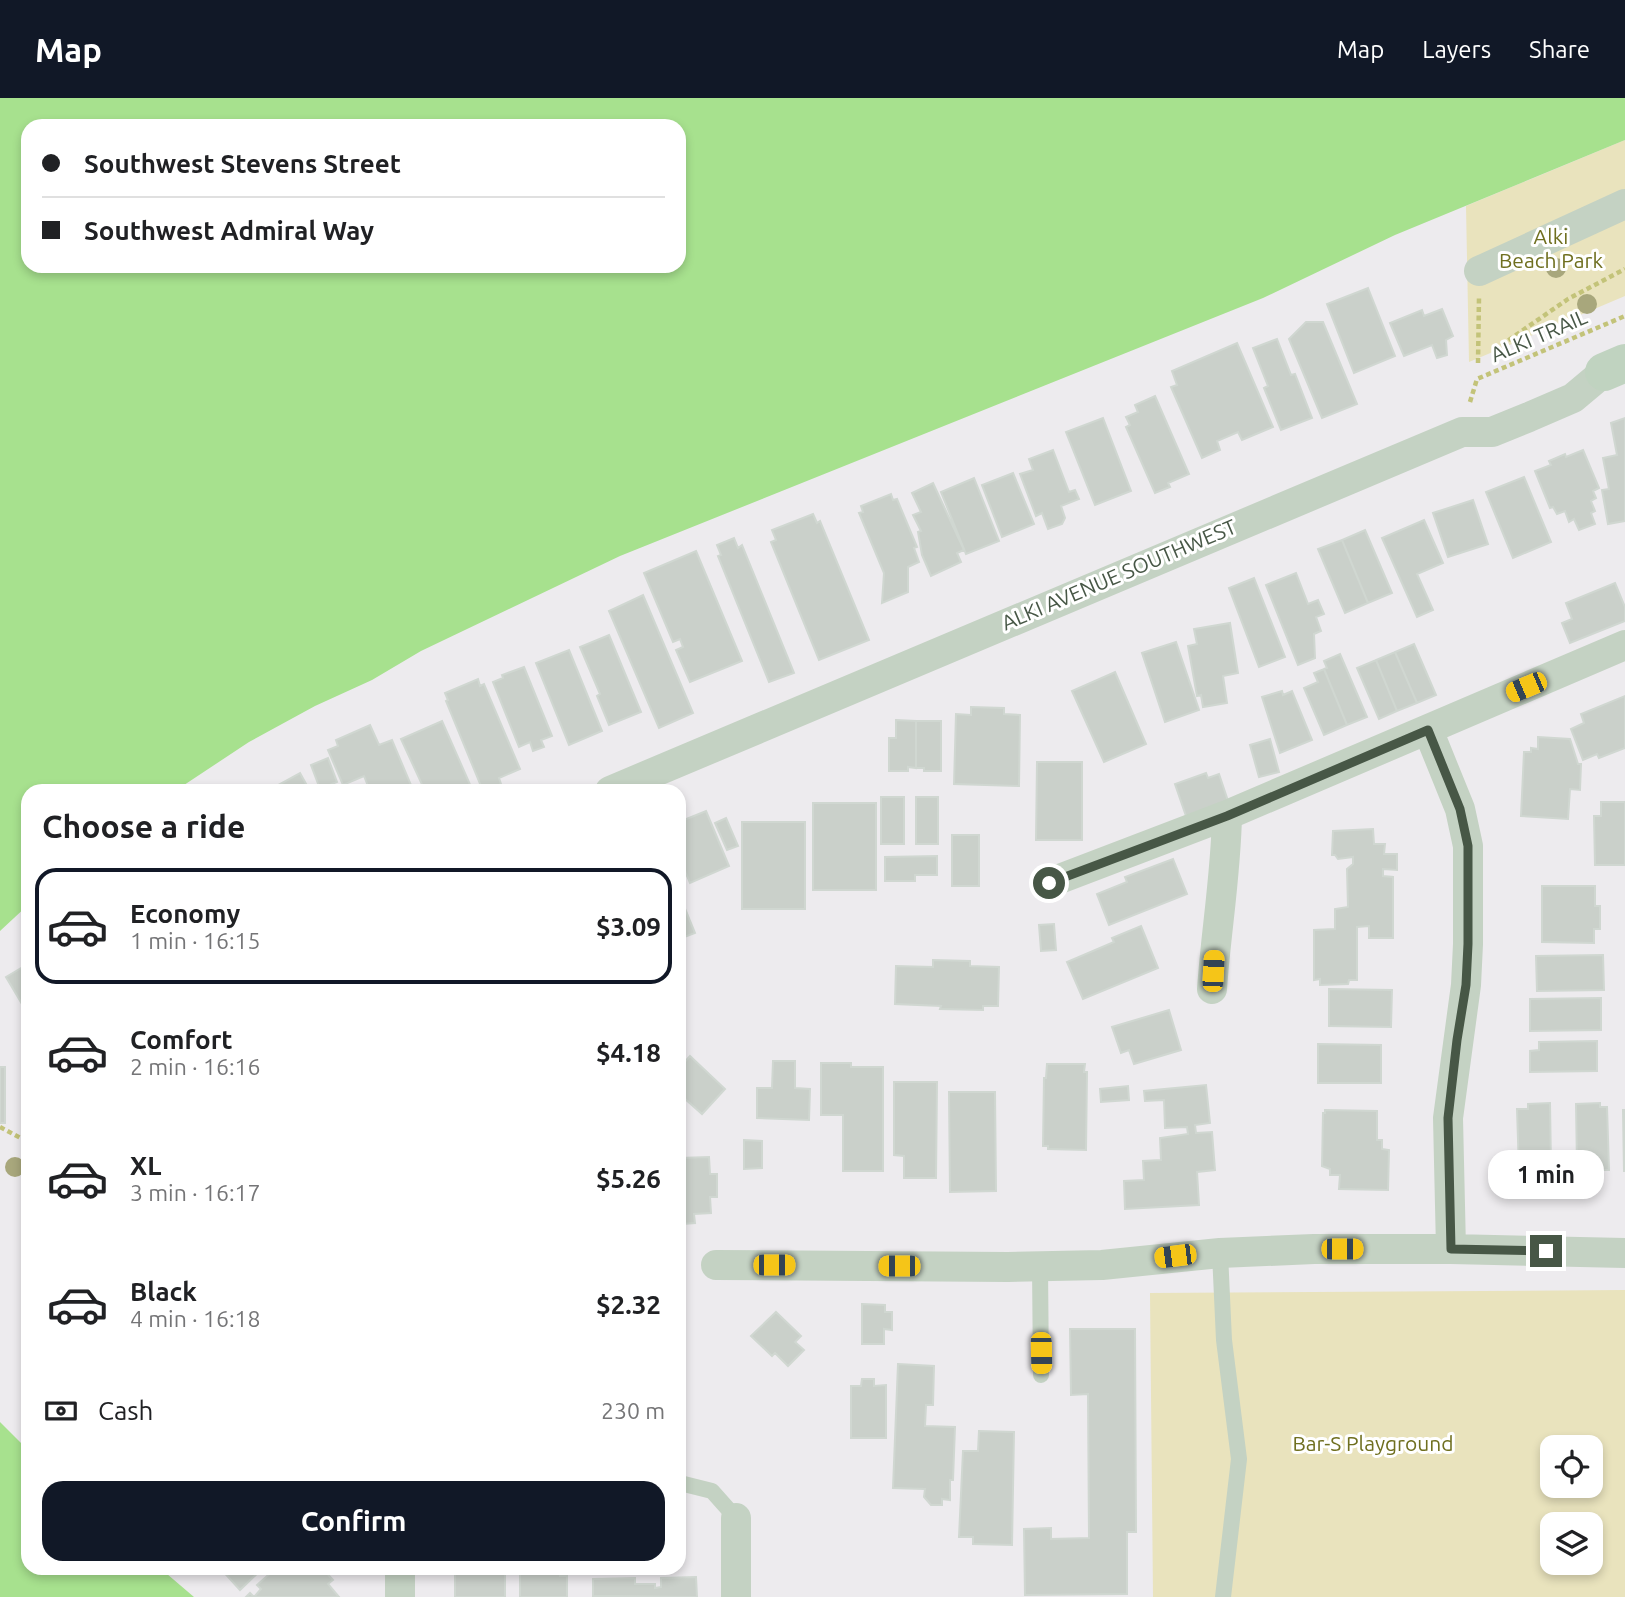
<!DOCTYPE html>
<html lang="en">
<head>
<meta charset="utf-8">
<style>
	body { margin:0; font-family:Ubuntu,sans-serif; background:#f6f6f6; color:#202124; height:100vh; display:flex; flex-direction:column; font-size:26px; white-space:nowrap }
	* { box-sizing:border-box; margin:0 }
	p { font-size:23px; color:#757577 }
	.icon { flex:none; width:38px; height:38px; fill:none; stroke:currentColor; stroke-width:2; stroke-linecap:round; stroke-linejoin:round }
	.map { position:relative; flex:1; overflow:hidden }
	.drawer { position:absolute; left:21px; top:686px; width:665px; height:791px; display:flex; flex-direction:column; background:#fff; border-radius:21px; box-shadow:0 4px 10px #0003 }
	.drawer>* { flex:none }
	.hud { position:absolute; left:21px; top:21px; width:665px; height:154px; border-radius:21px; box-shadow:0 4px 10px #0003; display:grid; align-content:center; height:154px; padding:0 21px; background:#fff }
	.fabs { position:absolute; left:1540px; top:1337px; display:grid; gap:14px }
	.fabs a { display:grid; place-items:center; width:63px; height:63px; border-radius:14px; background:#fff; box-shadow:0 4px 10px #0003; font-size:35px }
	.end { position:absolute; width:32px; height:32px; margin:-16px; border:9px solid #475746; background:#fff; box-shadow:0 0 0 4px #fff }
	.from { border-radius:50% }
	.bubble { position:absolute; height:49px; border-radius:21px; background:#fff; box-shadow:0 4px 10px #0003; font-size:23px; font-weight:700; line-height:49px; text-align:center }
	.car { position:absolute; width:21px; height:42px; margin:-21px -10px; border-radius:9px; box-shadow:0 0 5px 2px #0007; background:linear-gradient(#f5c518 24%,#345 0 40%,#f5c518 0 76%,#345 0 86%,#f5c518 0) }
	.hud b { display:flex; align-items:center; gap:24px; height:66px; font-size:26px }
	.hud b+b { border-top:2px solid #e0e0e0 }
	.hud i { width:18px; height:18px; background:#202124 }
	ul { padding:0; list-style:none }
	li { display:flex; align-items:center; gap:21px; height:116px; margin:0 14px 10px; padding:0 7px; border:4px solid transparent; border-radius:21px }
	li div { flex:1 }
	li b { display:block; font-size:26px }
	li em { font-style:normal; font-weight:700 }
	li.active { border-color:#111827 }
	li>.icon { width:63px; height:63px; stroke-width:1.5 }
	h2 { padding:0 21px; font-size:32px; line-height:84px }
	.pay { display:flex; align-items:center; gap:18px; height:77px; padding:0 21px; font-size:26px }
	.pay p { margin-inline-start:auto }
	.primary-button { display:flex; gap:14px; margin-top:auto; padding:14px 21px }
	.primary-button a { flex:1; height:80px; border-radius:21px; background:#111827; color:#fff; font-size:28px; font-weight:700; line-height:80px; text-align:center }
	header { display:flex; align-items:center; gap:42px; box-sizing:border-box; height:98px; padding:0 35px; background:#111827; color:#fff }
	header strong { font-size:33px }
	nav { display:flex; gap:38px; margin-inline-start:auto; font-size:24px }
	.map>svg:first-child { display:block }
	.park { fill:#e9e3bd; fill-rule:evenodd }
	.water { fill:#a7e18e; fill-rule:evenodd }
	.building { fill:#cad0ca; stroke:#d0d7d1; stroke-width:2 }
	.lines { fill:none; stroke-linecap:round; stroke-linejoin:round }
	.path { stroke:#c3c379; stroke-width:4.5; stroke-dasharray:5 3.5; stroke-linecap:butt }
	.lane { stroke:#c4d2c3; stroke-width:16 }
	.street { stroke:#c4d2c3; stroke-width:30 }
	.secondary { stroke:#c0d3c0; stroke-width:38 }
	.tree { fill:#a8a77c }
	.route { stroke:#475746; stroke-width:9 }
	.labels { text-anchor:middle; stroke-width:6; stroke-linejoin:round; paint-order:stroke }
	.park-label { font-size:21px; fill:#6f6f1f; stroke:#fff }
	.street-label { font-size:21px; fill:#475746; stroke:#fff }
</style>
</head>
<body>
<header>
<strong>Map</strong>
<nav><a>Map</a><a>Layers</a><a>Share</a></nav>
</header>
<div class="map">
<svg width="1625" height="1499" viewBox="0 0 1625 1499">
	<rect width="100%" height="100%" fill="#edebee"/>
	<path class="park" d="M1625,42V198L1469,264L1466,108Z
		M1625,1192V1499H1153L1150,1195ZM1552,1349H1591V1388H1552ZM1552,1426H1591V1465H1552Z"/>
	<path class="water" d="M0,0H1625V42L1395,137L1263,200L620,458L421,553L372,582L315,608L249,644L175,693H28V807L0,833ZM28,28H679V168H28Z
		M0,1324L28,1352V1470H160L194,1499H0Z"/>
	<path class="building" d="M1368,190L1395,258L1354,275L1327,206Z
		M1442,211L1453,238L1446,242L1447,257L1437,260L1432,247L1404,258L1390,225L1422,212L1424,218Z
		M1306,224H1323L1357,306L1322,320L1289,241Z
		M1277,241L1291,277L1295,276L1312,320L1281,332L1264,290L1268,288L1253,250Z
		M1237,245L1273,329L1242,342L1238,334L1217,343L1220,352L1202,360L1171,289L1177,287L1172,273Z
		M1155,298L1189,376L1168,385L1170,389L1155,395L1126,329L1130,327L1126,319L1138,314L1135,307Z
		M1103,320L1131,393L1095,407L1066,334Z
		M1625,320V423L1608,426L1602,392L1609,391L1603,360L1617,357L1611,325Z
		M1053,352L1069,394L1075,392L1079,401L1061,408L1065,420L1062,426L1048,431L1042,415L1036,418L1020,376L1033,372L1029,361Z
		M1583,352L1599,390L1593,393L1596,400L1591,403L1595,413L1591,415L1595,426L1579,432L1574,421L1569,424L1565,413L1557,416L1553,409L1550,410L1535,373L1551,367L1549,363L1565,356L1566,359Z
		M1013,375L1034,426L1002,439L982,387Z
		M1524,379L1551,444L1513,460L1486,394Z
		M974,380L999,443L966,456L941,394Z
		M933,385L964,452L957,455L961,464L931,478L922,457L918,434L921,433L913,417L921,414L912,395Z
		M891,396L893,402L897,401L917,449L914,450L919,464L908,469V494L882,505L884,475L859,415L863,414L861,408Z
		M1473,402L1488,446L1448,459L1433,415Z
		M813,416L817,425L820,423L869,542L819,562L771,444L776,442L772,432Z
		M1424,422L1443,465L1417,476L1433,512L1417,519L1382,440Z
		M1365,432L1392,495L1368,505L1342,442Z
		M734,440L738,450L742,447L794,575L769,584L718,458L721,457L717,447Z
		M1342,442L1368,505L1345,515L1318,451Z
		M696,453L742,563L690,584L676,552L683,549L680,541L673,544L644,475Z
		M1296,475L1308,506L1318,502L1324,516L1316,519L1321,533L1314,536L1315,560L1298,567L1266,487Z
		M1254,480L1285,559L1259,569L1229,490Z
		M1615,485L1625,509V523L1570,545L1562,525L1572,521L1566,505Z
		M643,497L693,615L659,630L609,513Z
		M1230,525L1238,575L1223,578L1227,605L1203,609L1201,597L1197,598L1188,548L1197,546L1194,531Z
		M609,537L641,614L609,627L597,598L600,596L580,549Z
		M1176,544L1199,612L1165,624L1142,555Z
		M1414,546L1436,597L1417,605L1395,554Z
		M569,552L602,633L569,647L536,565Z
		M1395,554L1417,605L1397,613L1376,562Z
		M1340,556L1367,619L1347,627L1324,571L1327,570L1324,563Z
		M1376,562L1397,613L1379,621L1357,570Z
		M524,569L552,638L541,642L544,649L533,653L530,644L519,649L493,584L503,580L502,577Z
		M1324,571L1347,627L1324,637L1304,590L1318,584L1314,575Z
		M1115,574L1146,646L1104,664L1072,593Z
		M478,581L480,588L484,586L520,671L499,680L501,686L486,693H483L446,603L448,602L445,595Z
		M1282,593L1283,597L1292,593L1312,642L1280,655L1262,599Z
		M1625,598V650L1599,660L1597,656L1583,662L1571,631L1584,625L1581,616Z
		M971,609L1004,610V616L1020,617L1019,688L954,686L956,616L971,617Z
		M896,622L916,623V670L908,669V673H889V640H896Z
		M442,623L472,691L468,693H425L401,641Z
		M916,623H941V673H924V670H916Z
		M370,627L379,647L392,642L413,692L418,690L420,693H370L364,678L343,687L328,652L338,648L336,642Z
		M1538,639L1570,641L1578,666H1581L1580,692L1570,691L1568,721L1521,718L1524,654H1531V650L1538,651Z
		M1270,641L1279,674L1259,679L1250,647Z
		M328,660L337,684L320,691L311,667Z
		M1037,664H1082V742H1036Z
		M300,675L310,693L269,692Z
		M1206,675L1208,680L1219,676L1228,703L1186,718L1175,686Z
		M881,699H904V746H881Z
		M916,699H938V746H916Z
		M1601,704H1625V767H1595L1594,718H1601Z
		M813,705H876V792H813Z
		M706,713L729,768L690,785L679,759L681,750L679,724Z
		M726,720L738,748L727,752L715,725Z
		M742,724H805V811H742Z
		M1373,731L1374,746H1385L1384,756H1397V772L1383,771V778L1393,779V840H1369V828L1357,829V882H1349L1348,886L1320,887V881L1314,882V832L1335,831V811L1348,809L1347,771L1353,766V759L1338,761L1335,757H1332L1333,733Z
		M952,737H979V788H952Z
		M937,758V777H915V783H885V759Z
		M1173,761L1187,796L1109,827L1097,796L1127,784L1125,779Z
		M1542,788H1595V808H1600V831H1594V845L1542,844Z
		M679,796L695,835L679,841Z
		M1054,826L1056,852L1041,853L1039,827Z
		M1141,828L1158,870L1083,901L1067,864L1114,844L1112,840Z
		M1603,857L1604,892L1537,893L1536,858Z
		M933,862L970,863V868L999,869L998,908H983V912L940,911L941,908L895,906L896,868L933,869Z
		M28,866V916L6,879Z
		M1329,891L1392,892L1391,929L1329,928Z
		M1601,900V932L1530,933V901Z
		M1169,912L1181,952L1134,966L1129,952L1121,955L1112,929Z
		M1597,943V973L1530,974V953L1539,952V944Z
		M1318,946L1381,947V985H1318Z
		M690,958L725,991L702,1016L684,1000L679,1006V963L683,966Z
		M773,963H795V990L810,991L809,1022L757,1020V990H772Z
		M821,965H851V969H883V1073H843V1017H821Z
		M1047,966H1085L1084,974H1087L1086,1052L1048,1051V1048H1043L1044,980H1046Z
		M0,969H5V1025H0Z
		M894,984H937L936,1080H904V1058L894,1057Z
		M1206,987L1210,1025L1195,1027L1196,1035L1212,1034L1215,1072L1197,1074L1199,1107L1125,1111L1124,1083L1144,1082L1143,1063L1161,1062L1160,1040L1188,1036L1187,1029L1165,1030L1164,1002L1145,1003L1144,993Z
		M1128,988L1129,1002L1101,1004L1100,991Z
		M949,994H995L996,1093L950,1094Z
		M1550,1005L1551,1069H1545V1078H1530L1529,1071L1519,1072L1517,1011H1528V1006Z
		M1600,1005V1009H1607L1609,1072H1598V1078L1579,1079V1068H1577L1576,1006Z
		M1325,1012L1377,1013V1042H1382V1051L1389,1052L1388,1092L1339,1091L1340,1077H1330V1071L1322,1068L1323,1015H1325Z
		M1623,1012H1625V1073H1624Z
		M744,1042L762,1043V1070L744,1071Z
		M709,1059L710,1076H717V1099H710L711,1115L694,1116L695,1125L682,1126V1145H679V1060Z
		M862,1206L885,1207V1214H892V1232L884,1231V1246H862Z
		M776,1214L801,1238L795,1244L804,1252L788,1268L775,1255L772,1258L751,1238Z
		M1070,1231H1135L1136,1434H1127V1496L1025,1497L1024,1431L1051,1430V1441L1089,1440L1088,1296L1071,1297Z
		M898,1266L934,1268L933,1307H926L925,1328L955,1329L953,1382H950V1402L942,1401V1407H931L924,1399L925,1391L893,1390Z
		M862,1281H874V1288L886,1287V1340H851V1288H861Z
		M979,1333L1014,1334L1012,1447L973,1446V1439H959L963,1353H978Z
		M220,1470H263L240,1492Z
		M276,1470H322L333,1482L328,1486L339,1499H246L250,1495L254,1499L261,1491L257,1487Z
		M520,1470H560V1478H567V1499H520Z
		M455,1472H505V1499H455Z
		M696,1479L697,1499L593,1498V1481L635,1480V1486H655V1490L661,1489V1480Z"/>
	<g class="lines">
		<path class="path" d="M1502,255L1500,250L1503,246L1568,201L1625,171
			M1478,265L1479,199
			M1470,304L1477,281L1625,218
			M0,1029L28,1044"/>
		<path class="lane" d="M1220,1155L1224,1242L1239,1361L1223,1499
			M1040,1168L1041,1277
			M680,1385L712,1393L736,1420"/>
		<path class="street" d="M1479,173L1625,106
			M1428,632L1460,711L1468,748V846L1466,887L1448,1020L1451,1151
			M610,693L1462,334H1492L1529,319L1573,300L1604,274
			M1049,785L1227,717L1625,547
			M1212,891C1216,833 1226,776 1227,717
			M716,1167L1008,1169L1102,1167L1220,1155L1314,1151H1451L1625,1155
			M736,1420V1499
			M400,1470V1499"/>
		<path class="secondary" d="M1604,274L1625,265"/>
	</g>
	<g class="tree">
		<circle cx="1556" cy="170" r="10"/>
		<circle cx="1587" cy="206" r="10"/>
		<circle cx="15" cy="1069" r="10"/>
	</g>
	<g class="lines">
		<path class="route" d="M1049,785L1227,718L1428,632L1460,711L1468,748V846L1466,887L1457,942L1448,1020L1451,1151L1546,1153"/>
	</g>
	<g class="labels">
		<g class="park-label">
			<text x="1551" y="146">Alki<tspan x="1551" dy="24">Beach Park</tspan></text>
			<text x="1373" y="1353">Bar-S Playground</text>
		</g>
		<g class="street-label">
			<text transform="translate(1539 238) rotate(-23)" y="7">ALKI TRAIL</text>
			<text transform="translate(1119 477) rotate(-23)" y="7">ALKI AVENUE SOUTHWEST</text>
		</g>
	</g>
</svg>
<div class="fabs">
<a><svg class="icon" aria-label="locate" viewBox="0 0 24 24"><circle cx="12" cy="12" r="6"/><path d="M12 2v4M12 18v4M2 12h4M18 12h4"/></svg></a>
<a><svg class="icon" aria-label="layers" viewBox="0 0 24 24"><path d="M12 4l9 5-9 5-9-5zM3 14l9 5 9-5"/></svg></a>
</div>
<i class="end from" style="left:1049px;top:785px"></i>
<i class="end" style="left:1546px;top:1153px"></i>
<div class="bubble" style="left:1488px;top:1052px;width:116px">1 min</div>
<i class="car" style="left:1526px;top:589px;rotate:247deg"></i>
<i class="car" style="left:1213px;top:873px;rotate:3deg"></i>
<i class="car" style="left:1342px;top:1151px;rotate:90deg"></i>
<i class="car" style="left:1175px;top:1158px;rotate:263deg"></i>
<i class="car" style="left:774px;top:1167px;rotate:90deg"></i>
<i class="car" style="left:899px;top:1168px;rotate:270deg"></i>
<i class="car" style="left:1041px;top:1255px;rotate:179deg"></i>
<div class="hud">
<b><i class="from"></i>Southwest Stevens Street</b>
<b><i></i>Southwest Admiral Way</b>
</div>
<section class="drawer">
<h2>Choose a ride</h2>
<ul>
<li class="active"><svg class="icon" aria-label="car" viewBox="0 0 24 24"><path d="M5 17H2v-5l4-1 3-4h7l3 4 3 1v5h-3M9 17h6M6 11h13"/><circle cx="7" cy="17" r="2"/><circle cx="17" cy="17" r="2"/></svg><div><b>Economy</b><p>1 min · 16:15</p></div><em>$3.09</em></li>
<li><svg class="icon" aria-label="car" viewBox="0 0 24 24"><path d="M5 17H2v-5l4-1 3-4h7l3 4 3 1v5h-3M9 17h6M6 11h13"/><circle cx="7" cy="17" r="2"/><circle cx="17" cy="17" r="2"/></svg><div><b>Comfort</b><p>2 min · 16:16</p></div><em>$4.18</em></li>
<li><svg class="icon" aria-label="car" viewBox="0 0 24 24"><path d="M5 17H2v-5l4-1 3-4h7l3 4 3 1v5h-3M9 17h6M6 11h13"/><circle cx="7" cy="17" r="2"/><circle cx="17" cy="17" r="2"/></svg><div><b>XL</b><p>3 min · 16:17</p></div><em>$5.26</em></li>
<li><svg class="icon" aria-label="car" viewBox="0 0 24 24"><path d="M5 17H2v-5l4-1 3-4h7l3 4 3 1v5h-3M9 17h6M6 11h13"/><circle cx="7" cy="17" r="2"/><circle cx="17" cy="17" r="2"/></svg><div><b>Black</b><p>4 min · 16:18</p></div><em>$2.32</em></li>
</ul>
<div class="pay"><svg class="icon" aria-label="cash" viewBox="0 0 24 24"><path d="M3 7h18v10H3z"/><circle cx="12" cy="12" r="2"/></svg>Cash<p>230 m</p></div>
<div class="primary-button"><a>Confirm</a></div>
</section>
</div>
</body>
</html>
